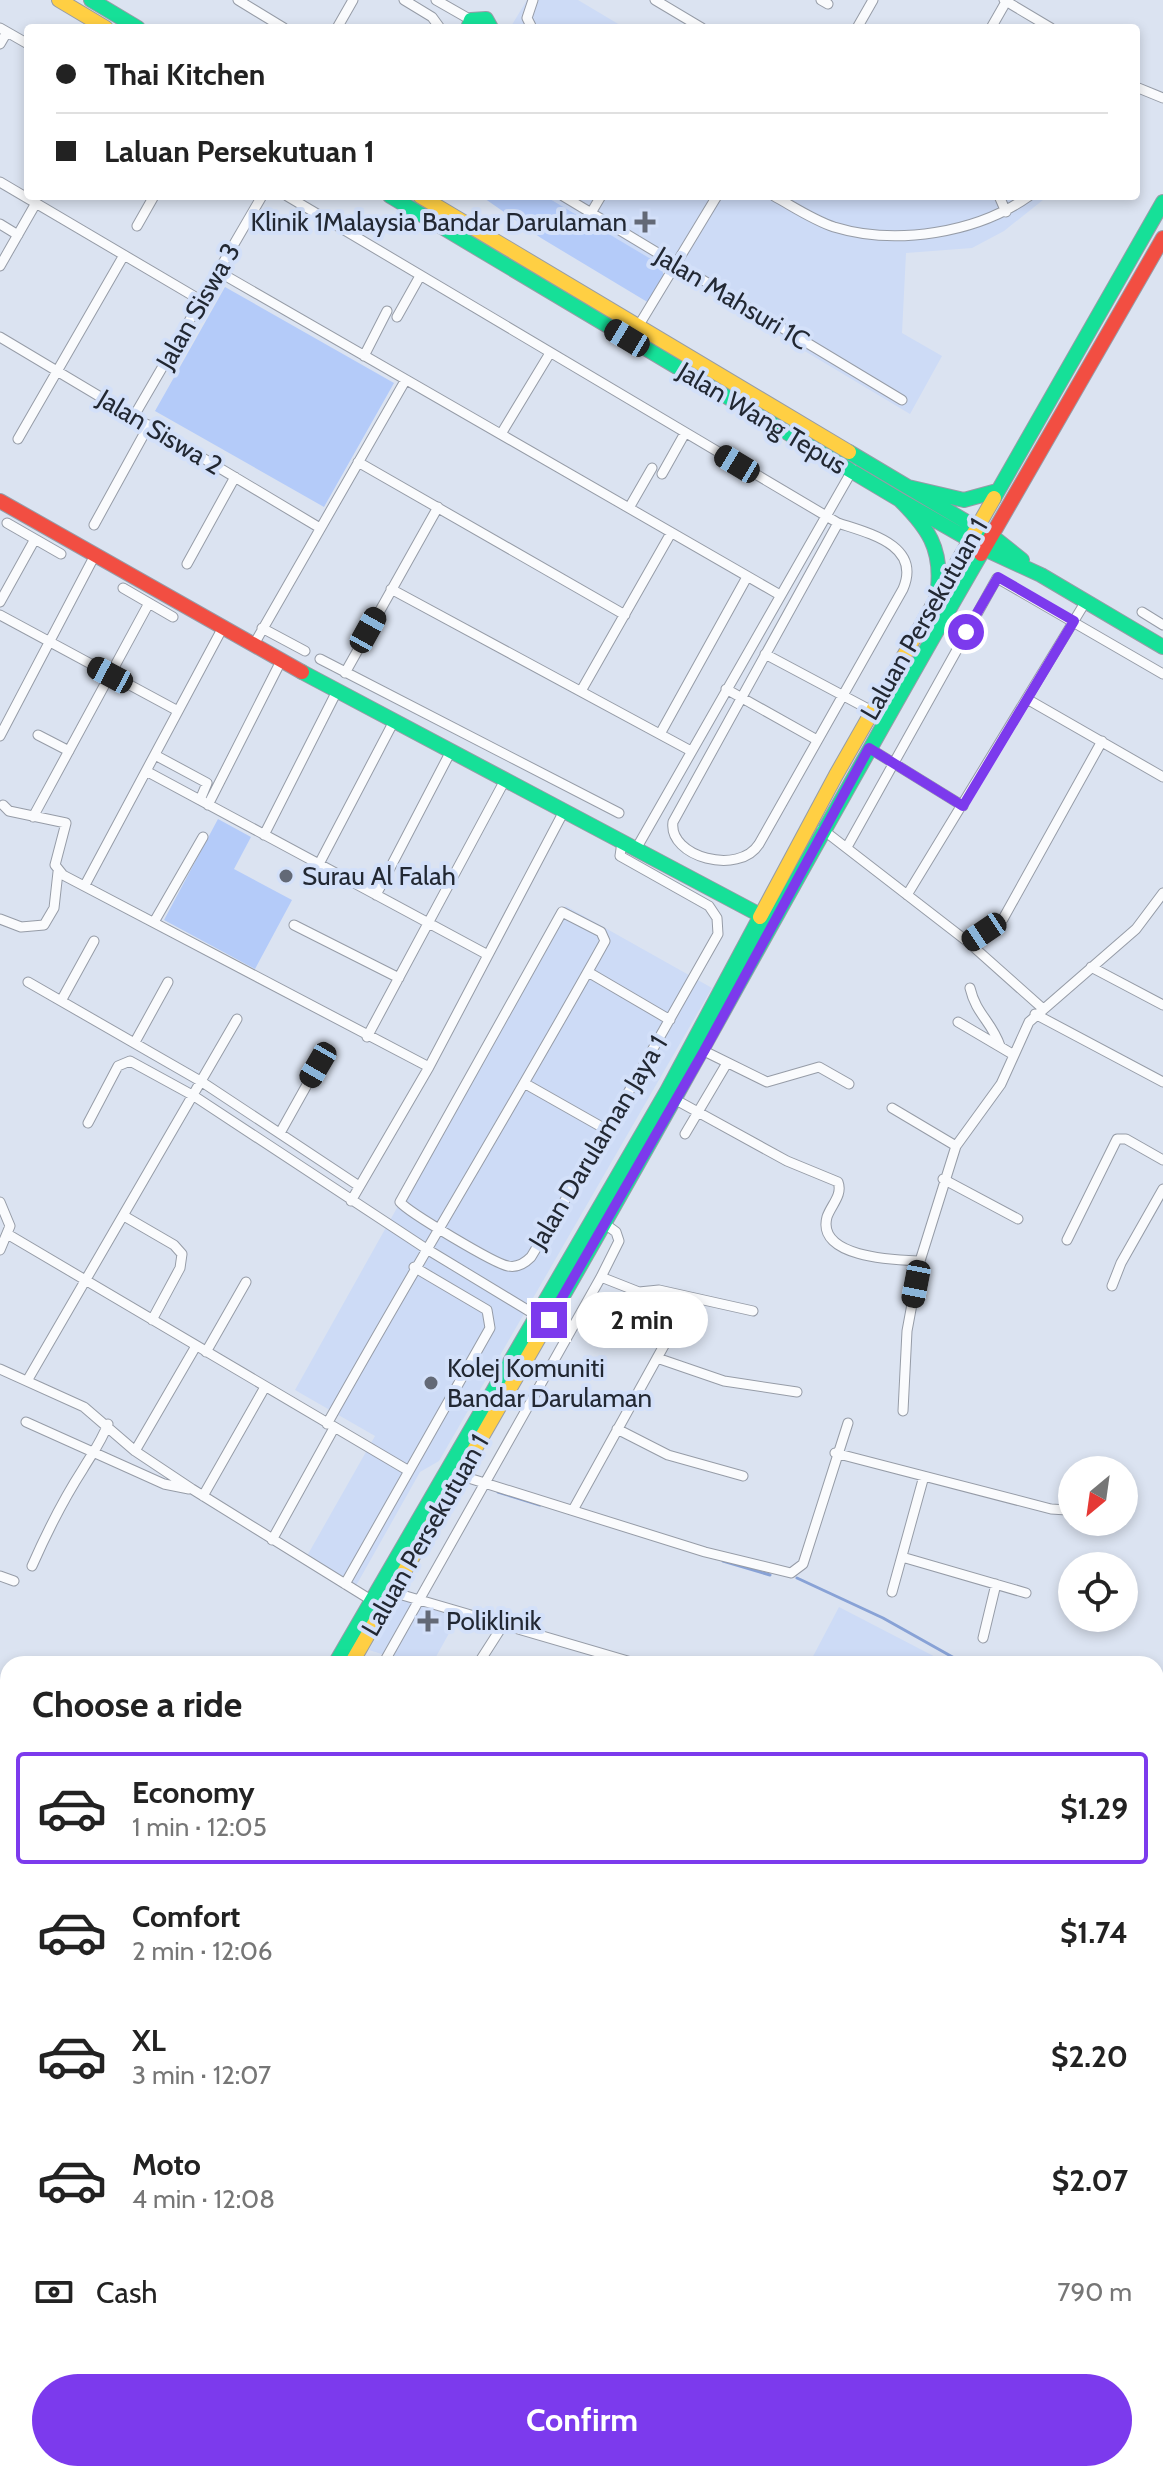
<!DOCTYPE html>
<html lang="en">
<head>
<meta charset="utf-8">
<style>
	body { margin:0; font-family:Cabin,sans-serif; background:#f2f2f2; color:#222; height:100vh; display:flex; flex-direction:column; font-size:30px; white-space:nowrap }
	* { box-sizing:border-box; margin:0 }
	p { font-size:26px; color:#767676 }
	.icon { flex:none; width:44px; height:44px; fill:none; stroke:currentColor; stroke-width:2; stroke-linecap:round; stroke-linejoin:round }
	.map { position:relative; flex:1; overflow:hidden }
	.drawer { position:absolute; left:0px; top:1656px; width:1164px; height:826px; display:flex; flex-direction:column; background:#fff; border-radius:24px 24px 0 0; box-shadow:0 4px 12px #0003 }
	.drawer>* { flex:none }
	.hud { position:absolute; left:24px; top:24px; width:1116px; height:176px; border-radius:8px; box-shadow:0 4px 12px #0003; display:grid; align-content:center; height:176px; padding:0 32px; background:#fff }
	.needle { width:52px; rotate:209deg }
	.tools { position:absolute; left:1058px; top:1456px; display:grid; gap:16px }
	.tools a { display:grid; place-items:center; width:80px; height:80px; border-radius:50%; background:#fff; box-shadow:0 4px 12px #0003; font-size:40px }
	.end { position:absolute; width:36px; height:36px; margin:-18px; border:10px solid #7c3aed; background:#fff; box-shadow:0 0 0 4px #fff }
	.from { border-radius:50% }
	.bubble { position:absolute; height:56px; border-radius:28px; background:#fff; box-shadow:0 4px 12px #0003; font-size:26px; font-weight:700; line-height:56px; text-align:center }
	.car { position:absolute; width:24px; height:48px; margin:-24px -12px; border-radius:10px; box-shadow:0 0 6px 2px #0007; background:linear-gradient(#222 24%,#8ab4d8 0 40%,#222 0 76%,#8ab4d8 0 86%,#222 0) }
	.hud b { display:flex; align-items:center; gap:28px; height:76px; font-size:30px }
	.hud b+b { border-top:2px solid #e0e0e0 }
	.hud i { width:20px; height:20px; background:#222 }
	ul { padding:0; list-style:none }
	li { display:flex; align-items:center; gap:24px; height:112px; margin:0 16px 12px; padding:0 16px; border:4px solid transparent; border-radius:8px }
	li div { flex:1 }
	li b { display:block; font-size:30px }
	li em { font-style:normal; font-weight:700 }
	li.selected { border-color:#7c3aed }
	li>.icon { width:72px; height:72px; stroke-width:1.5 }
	h2 { padding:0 32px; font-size:36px; line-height:96px }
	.pay { display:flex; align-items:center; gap:20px; height:88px; padding:0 32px; font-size:30px }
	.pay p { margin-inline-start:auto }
	.action { display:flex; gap:16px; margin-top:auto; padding:16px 32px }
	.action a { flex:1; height:92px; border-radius:48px; background:#7c3aed; color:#fff; font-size:32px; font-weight:700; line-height:92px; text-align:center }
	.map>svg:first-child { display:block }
	.built { fill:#cddbf6 }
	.green { fill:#b4cbf9 }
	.water { fill:#88a2d6 }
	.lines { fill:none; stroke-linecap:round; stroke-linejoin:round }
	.stream { stroke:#88a2d6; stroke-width:3 }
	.street-casing { stroke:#969ca7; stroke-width:11 }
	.fast-casing { stroke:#969ca7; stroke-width:16 }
	.slow-casing { stroke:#969ca7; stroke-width:16 }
	.jam-casing { stroke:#969ca7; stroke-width:16 }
	.street { stroke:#fafbfd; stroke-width:9 }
	.fast { stroke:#16e098; stroke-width:14 }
	.slow { stroke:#ffcf43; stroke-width:14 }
	.jam { stroke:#f24e42; stroke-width:14 }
	.route { stroke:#7c3aed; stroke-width:10 }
	.poi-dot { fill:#636976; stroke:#d3e0f9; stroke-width:3 }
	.labels { text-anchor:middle; stroke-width:8; stroke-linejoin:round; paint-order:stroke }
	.poi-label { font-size:26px; fill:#222833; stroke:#d3e0f9; text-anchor:start }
	.street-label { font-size:26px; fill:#222833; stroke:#d3e0f9 }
</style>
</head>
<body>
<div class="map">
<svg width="1163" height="2481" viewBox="0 0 1163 2481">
	<rect width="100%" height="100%" fill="#dbe3f1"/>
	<path class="built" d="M527,0H578L625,28H510Z
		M545,196H1048L1004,231L972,248L906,253L902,333L942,356L910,414Z
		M566,906L712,988L439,1461L420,1472L353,1591L303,1563L375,1436L295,1390Z
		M404,1590L463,1608L432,1664H413L369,1650Z
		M839,1607L949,1664H809Z
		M1156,1821L1163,1827V1979L1156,1992Z"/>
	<path class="green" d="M481,196H545L661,265L664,277L649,303L541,238Z
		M225,287L394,383L324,507L155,411Z
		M218,819L251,837L234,869L292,900L255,969L164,920Z"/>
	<path class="water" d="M8,2350V2444L0,2445V2362Z"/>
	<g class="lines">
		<path class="stream" d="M498,1492L540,1505
			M723,1561L770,1575
			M797,1578L883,1618L965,1664
			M1156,1814L1163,1821"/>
		<defs>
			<path id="street" d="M238,0L284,28
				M404,0L432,17L440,28
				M436,0L471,20
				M655,0L702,28
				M821,0L828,4
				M1004,0L1051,28
				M0,28L28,44
				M337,28L353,0
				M532,28L527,18L533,0
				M857,28L873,0
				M991,28L1007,0
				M0,44L7,32
				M1136,87L1163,98
				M0,182L202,301
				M287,196L838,523C868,533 922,545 903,589L759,844C739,876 668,857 673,822L838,523
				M563,196L902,400
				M774,196C794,207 813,220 834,227C896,246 977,233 1029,196
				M999,196L1006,212
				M591,213L601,196
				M0,224L18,235
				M137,226L154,196
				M0,266L36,203
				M219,272L780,595
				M397,317L420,276
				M639,325L717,196
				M0,337L320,528
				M364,356L387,311
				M134,416L262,196
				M501,434L550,353
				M18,439L124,255
				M358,462L625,615
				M662,474L685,433
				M629,508L652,468
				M7,523L61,554
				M94,525L149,425
				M187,564L235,477
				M123,588L173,617
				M391,589L691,751
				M0,602L35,539
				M1142,612L1163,625
				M0,615L178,711
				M262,628L305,651
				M253,646L405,381
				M765,654L872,711
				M320,659L619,813
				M345,673L438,507
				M726,689L817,740
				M581,691L671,533
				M1027,699L1163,777
				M660,734L747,577
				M38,735L69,751
				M0,736L95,555
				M869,748L963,806
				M155,755L207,783L200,800
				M146,771L488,955
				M3,805L9,811L66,823L55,865L63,875L429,1067
				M208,805L281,661
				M33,817L149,603
				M822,829L968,942L1041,1007
				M264,835L337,691
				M847,847L997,578L1163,674
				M636,849L853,469
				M319,864L394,721
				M85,885L222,629
				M376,895L451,751
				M907,895L1086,601
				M0,919L21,927L44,925L54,908L58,872
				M154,922L203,837
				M294,925L399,978
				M968,942L1003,919L1102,741
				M1091,967L1163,1005
				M588,972L670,1020
				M28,982L202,1082L359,1186
				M970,988C976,1014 992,1022 1000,1046
				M61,1001L94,941
				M1035,1014L1163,1082
				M958,1022L1014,1055
				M367,1037L505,780
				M135,1042L168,982
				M704,1051L767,1082L819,1067L849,1084
				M524,1083L607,1130
				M676,1100L787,1161L838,1182C843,1195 831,1205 827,1217C816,1258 896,1260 920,1261
				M892,1108L956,1146
				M88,1123L118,1066L130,1061L194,1096L425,1248L567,1334
				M280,1133L318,1065
				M685,1134L727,1063
				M943,1179L1018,1219
				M351,1201L429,1067L564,811
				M0,1202L10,1226L0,1250
				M124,1216L174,1245L182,1254L180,1268L152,1320
				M9,1235L409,1471
				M1067,1240L1117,1139H1126L1163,1160
				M601,1277L639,1292L659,1290L753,1311
				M1112,1286L1121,1263L1163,1189
				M206,1352L246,1282
				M657,1358L724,1381L797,1392
				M0,1369L84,1407L135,1451L192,1489L371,1600
				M27,1381L237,1019
				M903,1411L907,1331L920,1261L956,1146L1001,1084L1029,1022L1136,929L1163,893
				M26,1422L164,1484L189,1489
				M327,1424C418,1261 515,1103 605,941L601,932L562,912L400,1202C408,1212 495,1264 508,1266C517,1268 525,1263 531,1257L607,1130L718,934L717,918L709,906L620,856L622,842
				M617,1429L668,1455L743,1476
				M135,1451L196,1346
				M835,1453L1051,1509L1067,1510
				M459,1475L705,1552L791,1573L803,1564L848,1423
				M203,1496L265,1387
				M573,1510L672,1331
				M272,1540L334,1428
				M902,1557L1026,1593
				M32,1566C47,1532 63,1500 83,1469C93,1452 100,1444 108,1424
				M0,1576L14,1581
				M345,1584L490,1328L487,1310L414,1267
				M392,1592L638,1664
				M892,1592L924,1476
				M983,1638L996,1584
				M383,1664L601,1277L619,1241L616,1232L605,1224
				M478,1664L503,1625
				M0,1696L8,1678
				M0,1838L8,1840
				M1156,2211L1163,2210
				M0,2469H8
				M212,2474V2481
				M564,2474V2481
				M286,2481V2474
				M423,2481L426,2474
				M811,2481L813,2474"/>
			<path id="fast" d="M91,0L138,28
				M468,28L471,20L486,19L491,28
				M390,196L900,500L991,552L1041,575L1163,647
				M849,452L997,540L1022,560
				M908,487L964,500L997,491
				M994,498L1163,202
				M900,500C928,528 942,548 938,588
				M302,672L760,915
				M556,1308C700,1058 836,804 981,554
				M335,1664L667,1091L760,917
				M0,2168L8,2172
				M0,2242L8,2228"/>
			<path id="slow" d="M59,0L106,28
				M420,196L849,452
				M760,917L836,775L994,498
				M351,1664L556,1308
				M0,2151H8
				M0,2276L8,2261"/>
			<path id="jam" d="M0,501L302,672
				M981,554L1163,238"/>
		</defs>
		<use href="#street" class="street-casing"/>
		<use href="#fast" class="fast-casing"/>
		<use href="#slow" class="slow-casing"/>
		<use href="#jam" class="jam-casing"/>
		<use href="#street" class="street"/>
		<use href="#fast" class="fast"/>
		<use href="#slow" class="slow"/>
		<use href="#jam" class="jam"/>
	</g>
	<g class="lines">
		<path class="route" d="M549,1320L704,1051L869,748L963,806L1074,621L998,577L966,632"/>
	</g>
	<g class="poi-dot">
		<path d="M641 210h8v8h8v8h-8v8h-8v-8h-8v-8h8z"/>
		<circle cx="286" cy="876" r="8"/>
		<circle cx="431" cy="1383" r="8"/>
		<path d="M424 1609h8v8h8v8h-8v8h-8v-8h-8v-8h8z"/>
	</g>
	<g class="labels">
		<g class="poi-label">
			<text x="627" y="231" text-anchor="end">Klinik 1Malaysia Bandar Darulaman</text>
			<text x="302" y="885">Surau Al Falah</text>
			<text x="447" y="1377">Kolej Komuniti<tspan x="447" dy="30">Bandar Darulaman</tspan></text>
			<text x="446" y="1630">Poliklinik</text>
		</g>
		<g class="street-label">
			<text transform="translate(732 298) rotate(31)" y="9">Jalan Mahsuri 1C</text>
			<text transform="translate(198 306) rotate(-60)" y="9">Jalan Siswa 3</text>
			<text transform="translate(762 418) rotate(31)" y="9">Jalan Wang Tepus</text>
			<text transform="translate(160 432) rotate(31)" y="9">Jalan Siswa 2</text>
			<text transform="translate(924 619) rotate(-60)" y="9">Laluan Persekutuan 1</text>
			<text transform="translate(598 1142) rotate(-59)" y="9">Jalan Darulaman Jaya 1</text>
			<text transform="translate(425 1535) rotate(-60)" y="9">Laluan Persekutuan 1</text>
		</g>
	</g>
</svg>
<div class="tools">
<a><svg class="needle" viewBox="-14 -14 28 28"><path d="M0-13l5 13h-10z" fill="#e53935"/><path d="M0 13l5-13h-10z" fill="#767676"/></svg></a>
<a><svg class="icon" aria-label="locate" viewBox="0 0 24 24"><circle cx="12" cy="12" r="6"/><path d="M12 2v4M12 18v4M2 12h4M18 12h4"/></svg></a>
</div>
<i class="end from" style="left:966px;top:632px"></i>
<i class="end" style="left:549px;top:1320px"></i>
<div class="bubble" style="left:576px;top:1292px;width:132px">2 min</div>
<i class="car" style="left:627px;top:338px;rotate:301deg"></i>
<i class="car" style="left:737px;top:464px;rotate:301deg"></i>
<i class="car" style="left:368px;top:630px;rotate:29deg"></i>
<i class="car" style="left:110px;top:675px;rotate:298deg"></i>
<i class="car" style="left:984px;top:932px;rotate:236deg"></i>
<i class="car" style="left:318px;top:1065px;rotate:210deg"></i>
<i class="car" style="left:916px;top:1284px;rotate:191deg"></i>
<div class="hud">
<b><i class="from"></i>Thai Kitchen</b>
<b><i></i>Laluan Persekutuan 1</b>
</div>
<section class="drawer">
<h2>Choose a ride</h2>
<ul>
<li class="selected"><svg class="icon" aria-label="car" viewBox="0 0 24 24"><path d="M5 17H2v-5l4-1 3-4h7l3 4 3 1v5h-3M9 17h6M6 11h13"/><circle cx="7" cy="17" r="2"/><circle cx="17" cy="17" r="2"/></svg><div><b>Economy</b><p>1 min · 12:05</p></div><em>$1.29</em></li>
<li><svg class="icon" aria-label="car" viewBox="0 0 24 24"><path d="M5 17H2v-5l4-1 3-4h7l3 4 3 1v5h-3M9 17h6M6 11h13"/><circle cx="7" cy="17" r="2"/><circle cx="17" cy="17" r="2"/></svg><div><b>Comfort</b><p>2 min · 12:06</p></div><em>$1.74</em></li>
<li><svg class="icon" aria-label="car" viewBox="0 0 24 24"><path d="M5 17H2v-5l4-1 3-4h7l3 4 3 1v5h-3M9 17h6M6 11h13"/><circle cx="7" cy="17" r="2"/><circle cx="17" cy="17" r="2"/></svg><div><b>XL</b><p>3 min · 12:07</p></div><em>$2.20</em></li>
<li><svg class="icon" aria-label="car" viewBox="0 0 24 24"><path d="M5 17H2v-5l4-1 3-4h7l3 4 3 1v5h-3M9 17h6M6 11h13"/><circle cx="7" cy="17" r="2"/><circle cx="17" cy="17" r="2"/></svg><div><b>Moto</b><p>4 min · 12:08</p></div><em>$2.07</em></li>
</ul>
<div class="pay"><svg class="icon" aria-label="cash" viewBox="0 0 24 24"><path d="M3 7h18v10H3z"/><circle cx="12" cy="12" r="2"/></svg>Cash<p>790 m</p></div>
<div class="action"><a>Confirm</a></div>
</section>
</div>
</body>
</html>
